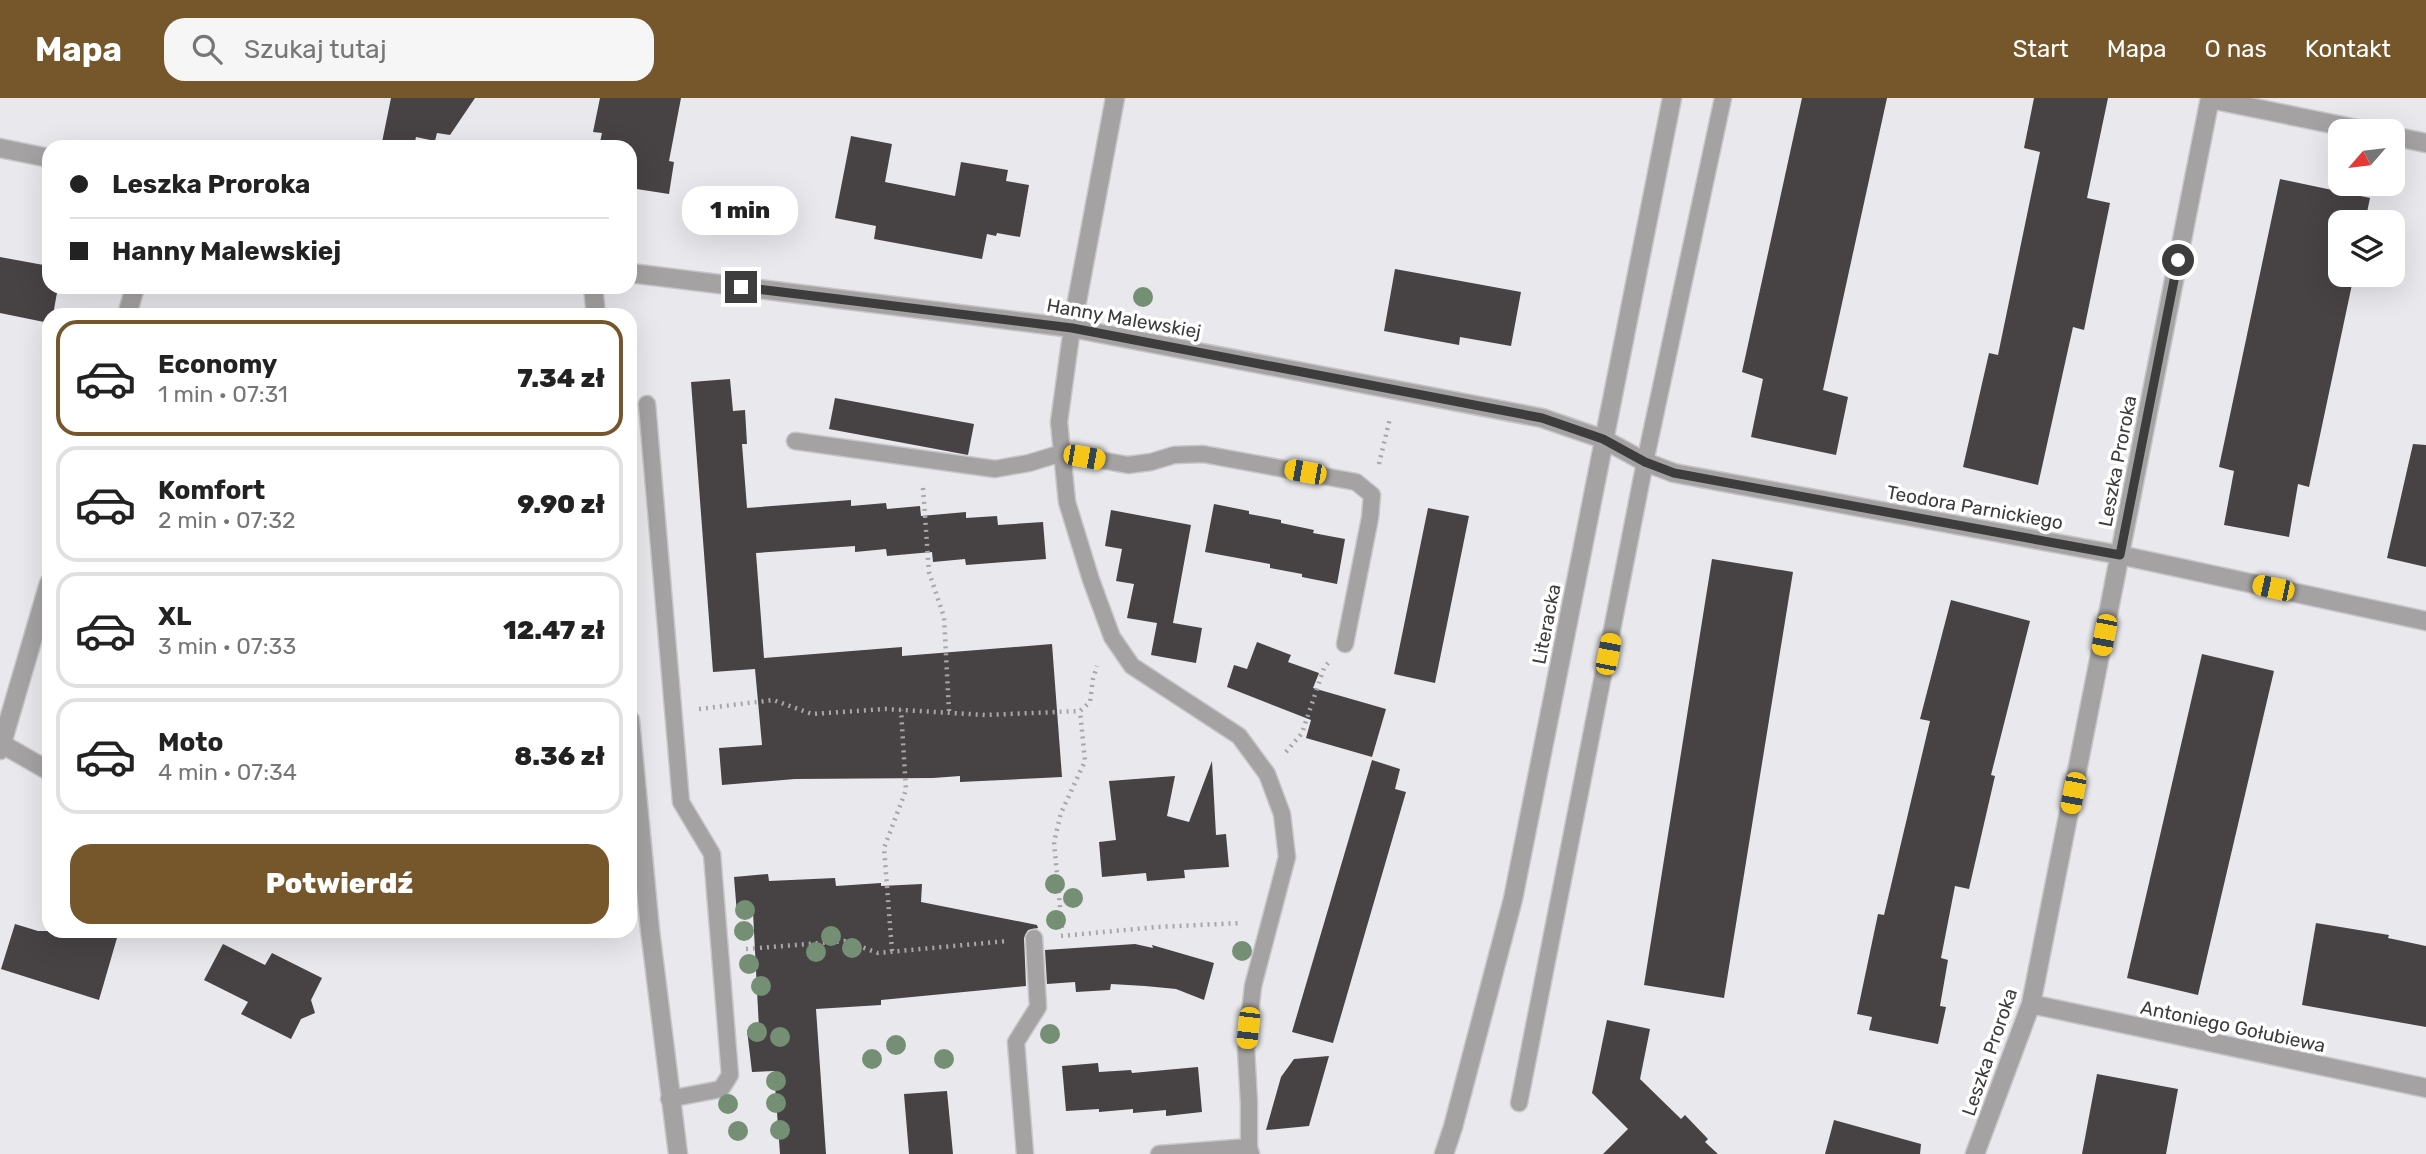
<!DOCTYPE html>
<html lang="pl">
<head>
<meta charset="utf-8">
<style>
	body { margin:0; font-family:Rubik,sans-serif; background:#f6f6f6; color:#222; height:100vh; display:flex; flex-direction:column; font-size:26px; white-space:nowrap }
	* { box-sizing:border-box; margin:0 }
	p { font-size:23px; color:#767676 }
	.icon { flex:none; width:38px; height:38px; fill:none; stroke:currentColor; stroke-width:2; stroke-linecap:round; stroke-linejoin:round }
	.map { position:relative; flex:1; overflow:hidden }
	.drawer { position:absolute; left:42px; top:210px; width:595px; height:630px; display:flex; flex-direction:column; background:#fff; border-radius:21px; box-shadow:0 7px 28px #0002 }
	.drawer>* { flex:none }
	.guide { position:absolute; left:42px; top:42px; width:595px; height:154px; border-radius:21px; box-shadow:0 7px 28px #0002; display:grid; align-content:center; height:154px; padding:0 28px; background:#fff }
	.needle { width:46px; rotate:242deg }
	.buttons { position:absolute; left:2328px; top:21px; display:grid; gap:14px }
	.buttons a { display:grid; place-items:center; width:77px; height:77px; border-radius:14px; background:#fff; box-shadow:0 7px 28px #0002; font-size:35px }
	.end { position:absolute; width:32px; height:32px; margin:-16px; border:9px solid #3d3d3e; background:#fff; box-shadow:0 0 0 4px #fff }
	.from { border-radius:50% }
	.bubble { position:absolute; height:49px; border-radius:21px; background:#fff; box-shadow:0 7px 28px #0002; font-size:23px; font-weight:800; line-height:49px; text-align:center }
	.car { position:absolute; width:21px; height:42px; margin:-21px -10px; border-radius:9px; box-shadow:0 0 5px 2px #0007; background:linear-gradient(#f5c518 24%,#345 0 40%,#f5c518 0 76%,#345 0 86%,#f5c518 0) }
	.guide b { display:flex; align-items:center; gap:24px; height:66px; font-size:26px }
	.guide b+b { border-top:2px solid #e0e0e0 }
	.guide i { width:18px; height:18px; background:#222 }
	ul { padding:12px 0 0; list-style:none }
	li { display:flex; align-items:center; gap:21px; height:116px; margin:0 14px 10px; padding:0 14px; border:4px solid #e0e0e0; border-radius:21px }
	li div { flex:1 }
	li b { display:block; font-size:26px }
	li em { font-style:normal; font-weight:800 }
	li.on { border-color:#76572c }
	li>.icon { width:63px; height:63px; stroke-width:1.5 }
	.primary-button { display:flex; gap:14px; margin-top:auto; padding:14px 28px }
	.primary-button a { flex:1; height:80px; border-radius:21px; background:#76572c; color:#fff; font-size:28px; font-weight:800; line-height:80px; text-align:center }
	header { display:flex; align-items:center; gap:42px; box-sizing:border-box; height:98px; padding:0 35px; background:#76572c; color:#fff }
	header strong { font-size:33px }
	nav { display:flex; gap:38px; margin-inline-start:auto; font-size:24px }
	.search { width:490px; height:63px; background:#f6f6f6; display:flex; align-items:center; gap:18px; box-sizing:border-box; padding:0 24px; border-radius:21px; color:#767676; font-size:26px }
	.map>svg:first-child { display:block }
	.building { fill:#474345 }
	.lines { fill:none; stroke-linecap:round; stroke-linejoin:round }
	.service-casing { stroke:#c7c6c9; stroke-width:19 }
	.minor-casing { stroke:#c7c6c9; stroke-width:21 }
	.path { stroke:#a7a7a9; stroke-width:4.5; stroke-dasharray:2 5; stroke-linecap:butt }
	.service { stroke:#a4a2a2; stroke-width:16 }
	.minor { stroke:#a4a2a2; stroke-width:18 }
	.tree { fill:#758f74 }
	.route { stroke:#3d3d3e; stroke-width:9 }
	.labels { text-anchor:middle; stroke-width:7; stroke-linejoin:round; paint-order:stroke }
	.street-label { font-size:19px; fill:#3d3d3e; stroke:#fff }
</style>
</head>
<body>
<header>
<strong>Mapa</strong>
<div class="search"><svg class="icon" aria-label="search" viewBox="0 0 24 24"><circle cx="10" cy="10" r="6"/><path d="M15 15l6 6"/></svg>Szukaj tutaj</div>
<nav><a>Start</a><a>Mapa</a><a>O nas</a><a>Kontakt</a></nav>
</header>
<div class="map">
<svg width="2426" height="1056" viewBox="0 0 2426 1056">
	<rect width="100%" height="100%" fill="#e9e8ec"/>
	<path class="building" d="M391,0H475L450,37L437,35L435,43L416,39L414,49H381Z
		M600,0H681L669,63L674,64L669,96L630,90V49H599L602,35L593,34Z
		M1802,0H1887L1823,292L1848,299L1836,357L1751,339L1763,281L1742,274Z
		M2034,0H2108L2087,100L2110,105L2084,232L2073,229L2038,387L1963,369L1989,255L1998,257L2040,54L2024,50Z
		M851,38L892,46L885,84L955,98L961,64L1008,72L1006,83L1029,87L1020,139L997,135L996,138L987,136L982,161L874,141L876,128L835,120Z
		M2280,81L2370,100L2365,124H2340V177H2354L2309,389L2298,386L2289,439L2224,427L2234,373L2219,369Z
		M0,159L49,168V189H58L53,217H49V225L0,215Z
		M1395,171L1521,194L1511,248L1460,239L1459,247L1384,233Z
		M730,281L733,313L745,312L747,346H742L747,410L851,402V408L886,405L887,411L920,408L921,418L966,414V420L997,418L998,427L1043,424L1046,461L966,467L965,461L933,464L932,454L887,458L886,451L855,454V448L756,455L764,560L902,549V558L1052,546L1062,679L960,684V678L933,680L795,681L722,687L719,650L762,647L755,571L713,574L691,284Z
		M835,300L974,326L968,357L829,331Z
		M2413,346L2426,347V469L2387,460Z
		M1214,406L1249,413V416L1281,422V425L1314,432L1313,435L1345,441L1337,486L1302,479V476L1270,470V466L1205,454Z
		M1428,410L1469,418L1435,585L1394,576Z
		M1111,412L1191,427L1173,525L1202,530L1196,565L1151,557L1157,525L1127,520L1134,486L1116,483L1122,451L1105,448Z
		M1712,461L1793,474L1724,900L1644,887Z
		M1951,502L2030,523L1991,677L1995,678L1969,791L1955,788L1941,860L1948,862L1940,908L1946,909L1938,946L1869,932L1872,919L1857,916L1878,816L1884,817L1930,623L1920,621Z
		M1257,544L1291,557L1288,564L1319,575L1313,590L1386,611L1372,659L1306,640L1311,622L1227,589L1234,567L1247,571Z
		M2202,556L2274,573L2198,897L2127,880Z
		M1372,662L1400,671L1395,691L1406,694L1333,945L1292,934Z
		M1212,663L1216,737L1226,736L1229,769L1184,772L1185,780L1147,783L1146,775L1102,779L1099,744L1116,742L1109,683L1175,678L1167,718L1189,724Z
		M768,776L769,783L835,780L836,788L881,785V788L922,786L921,804L1037,827L1038,830L1028,832L1024,840L1026,888L881,902V907L816,911L826,1056H780L774,973L752,974L747,932L759,931L753,814L737,816L734,779Z
		M2316,825L2389,837L2388,840L2426,848V929L2302,907Z
		M15,826L38,833H119L99,902L1,871Z
		M223,846L265,867L272,855L322,880L311,902L315,915L301,921L291,941L241,916L248,904L204,882Z
		M1135,846L1153,850L1152,847L1214,865L1204,902L1176,891L1145,888L1111,886L1110,892L1076,894L1075,884L1047,886L1045,852Z
		M1607,922L1650,931L1640,981L1681,1021L1685,1017L1708,1041L1705,1044L1718,1056H1603L1628,1031L1592,995Z
		M1329,958L1309,1028L1266,1032L1281,979L1294,961Z
		M1098,965L1099,974L1131,972L1132,975L1198,969L1202,1014L1166,1018V1012L1133,1015V1011L1099,1014V1011L1066,1013L1062,968Z
		M2097,976L2178,991L2166,1056H2082Z
		M947,993L953,1056H909L904,996Z
		M1834,1022L1921,1046L1920,1056H1825Z"/>
	<g class="lines">
		<defs>
			<path id="service" d="M1072,230L1059,324L1067,404L1091,482L1112,539L1132,568L1239,638L1267,676L1282,716L1287,759L1253,888L1246,951L1249,1005V1049L1251,1056
				M647,306L681,704L712,756L730,977L721,991L669,1001
				M795,343L995,371L1029,365L1062,355L1128,367L1151,364L1174,357L1203,356L1356,384L1372,397L1370,420L1345,546
				M1519,1005L1645,364L1723,0
				M1025,1056L1016,944L1038,909L1034,840
				M1159,1056L1249,1049"/>
			<path id="minor" d="M2210,1L2367,33
				M2392,38L2426,45
				M0,50L49,60
				M630,175L1072,230L1542,320L1603,341L1645,364L1674,375L2120,457L2426,523
				M593,189L596,217
				M127,217L135,189
				M1072,230L1115,0
				M630,622L650,832L678,1056
				M2,646L49,673
				M0,652L49,485
				M2031,906L2426,990
				M1444,1056L1453,1029L1513,801L1672,0
				M1975,1056L2031,906L2210,0"/>
		</defs>
		<use href="#service" class="service-casing"/>
		<use href="#minor" class="minor-casing"/>
		<path class="path" d="M1379,366L1390,320
			M923,390L929,474L944,519L949,613
			M699,611L773,602L812,616L885,611L986,617L1080,613L1090,604L1093,581L1097,568
			M1286,654L1302,635L1324,570L1328,565
			M1062,830L1054,744L1061,715L1085,663L1080,613
			M1061,838L1157,829L1241,825
			M746,851L845,843L878,855L1007,843
			M892,853L884,750L906,692L901,612"/>
		<use href="#service" class="service"/>
		<use href="#minor" class="minor"/>
	</g>
	<g class="tree">
		<circle cx="1143" cy="199" r="10"/>
		<circle cx="1055" cy="786" r="10"/>
		<circle cx="1073" cy="800" r="10"/>
		<circle cx="745" cy="812" r="10"/>
		<circle cx="1056" cy="822" r="10"/>
		<circle cx="744" cy="833" r="10"/>
		<circle cx="831" cy="838" r="10"/>
		<circle cx="852" cy="850" r="10"/>
		<circle cx="1242" cy="853" r="10"/>
		<circle cx="816" cy="854" r="10"/>
		<circle cx="749" cy="866" r="10"/>
		<circle cx="761" cy="888" r="10"/>
		<circle cx="757" cy="934" r="10"/>
		<circle cx="1050" cy="936" r="10"/>
		<circle cx="780" cy="939" r="10"/>
		<circle cx="896" cy="947" r="10"/>
		<circle cx="872" cy="961" r="10"/>
		<circle cx="944" cy="961" r="10"/>
		<circle cx="776" cy="983" r="10"/>
		<circle cx="776" cy="1005" r="10"/>
		<circle cx="728" cy="1006" r="10"/>
		<circle cx="780" cy="1032" r="10"/>
		<circle cx="738" cy="1033" r="10"/>
	</g>
	<g class="lines">
		<path class="route" d="M741,189L1072,230L1542,320L1603,341L1645,364L1674,375L2120,457L2178,162"/>
	</g>
	<g class="labels">
		<g class="street-label">
			<text transform="translate(1124 220) rotate(10)" y="7">Hanny Malewskiej</text>
			<text transform="translate(2117 363) rotate(-79)" y="7">Leszka Proroka</text>
			<text transform="translate(1975 409) rotate(10)" y="7">Teodora Parnickiego</text>
			<text transform="translate(1546 526) rotate(-79)" y="7">Literacka</text>
			<text transform="translate(2233 928) rotate(12)" y="7">Antoniego Gołubiewa</text>
			<text transform="translate(1989 954) rotate(-71)" y="7">Leszka Proroka</text>
		</g>
	</g>
</svg>
<div class="buttons">
<a><svg class="needle" viewBox="-14 -14 28 28"><path d="M0-13l5 13h-10z" fill="#e53935"/><path d="M0 13l5-13h-10z" fill="#767676"/></svg></a>
<a><svg class="icon" aria-label="layers" viewBox="0 0 24 24"><path d="M12 4l9 5-9 5-9-5zM3 14l9 5 9-5"/></svg></a>
</div>
<i class="end from" style="left:2178px;top:162px"></i>
<i class="end" style="left:741px;top:189px"></i>
<div class="bubble" style="left:682px;top:88px;width:116px">1 min</div>
<i class="car" style="left:1084px;top:359px;rotate:100deg"></i>
<i class="car" style="left:1305px;top:374px;rotate:280deg"></i>
<i class="car" style="left:2273px;top:490px;rotate:282deg"></i>
<i class="car" style="left:2104px;top:537px;rotate:191deg"></i>
<i class="car" style="left:1608px;top:556px;rotate:11deg"></i>
<i class="car" style="left:2073px;top:695px;rotate:191deg"></i>
<i class="car" style="left:1248px;top:930px;rotate:186deg"></i>
<div class="guide">
<b><i class="from"></i>Leszka Proroka</b>
<b><i></i>Hanny Malewskiej</b>
</div>
<section class="drawer">
<ul>
<li class="on"><svg class="icon" aria-label="car" viewBox="0 0 24 24"><path d="M5 17H2v-5l4-1 3-4h7l3 4 3 1v5h-3M9 17h6M6 11h13"/><circle cx="7" cy="17" r="2"/><circle cx="17" cy="17" r="2"/></svg><div><b>Economy</b><p>1 min · 07:31</p></div><em>7.34 zł</em></li>
<li><svg class="icon" aria-label="car" viewBox="0 0 24 24"><path d="M5 17H2v-5l4-1 3-4h7l3 4 3 1v5h-3M9 17h6M6 11h13"/><circle cx="7" cy="17" r="2"/><circle cx="17" cy="17" r="2"/></svg><div><b>Komfort</b><p>2 min · 07:32</p></div><em>9.90 zł</em></li>
<li><svg class="icon" aria-label="car" viewBox="0 0 24 24"><path d="M5 17H2v-5l4-1 3-4h7l3 4 3 1v5h-3M9 17h6M6 11h13"/><circle cx="7" cy="17" r="2"/><circle cx="17" cy="17" r="2"/></svg><div><b>XL</b><p>3 min · 07:33</p></div><em>12.47 zł</em></li>
<li><svg class="icon" aria-label="car" viewBox="0 0 24 24"><path d="M5 17H2v-5l4-1 3-4h7l3 4 3 1v5h-3M9 17h6M6 11h13"/><circle cx="7" cy="17" r="2"/><circle cx="17" cy="17" r="2"/></svg><div><b>Moto</b><p>4 min · 07:34</p></div><em>8.36 zł</em></li>
</ul>
<div class="primary-button"><a>Potwierdź</a></div>
</section>
</div>
</body>
</html>
